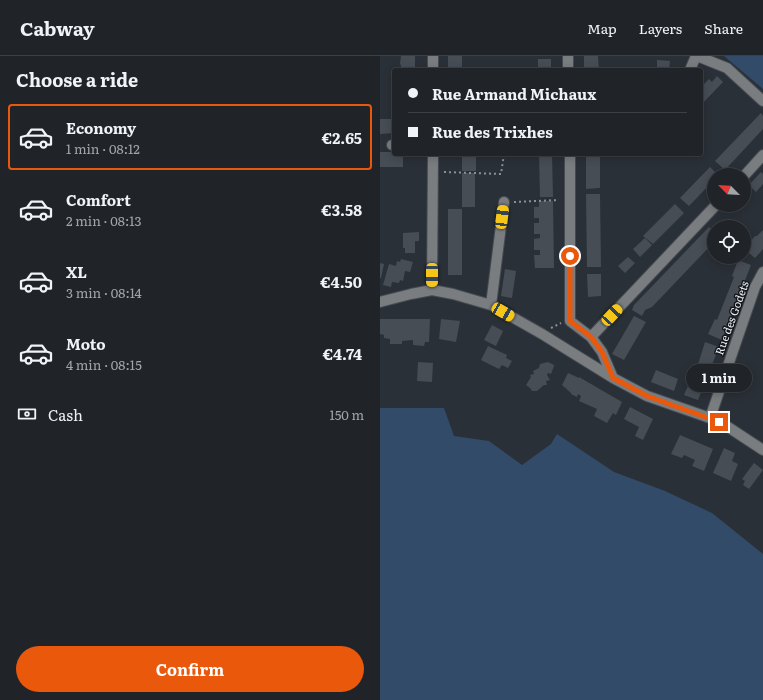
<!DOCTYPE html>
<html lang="en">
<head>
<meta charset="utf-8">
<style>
	body { margin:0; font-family:Literata,serif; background:#282c31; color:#f1f3f6; height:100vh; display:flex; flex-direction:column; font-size:15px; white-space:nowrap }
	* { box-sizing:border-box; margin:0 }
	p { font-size:13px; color:#a2a4a8 }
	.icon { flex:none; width:22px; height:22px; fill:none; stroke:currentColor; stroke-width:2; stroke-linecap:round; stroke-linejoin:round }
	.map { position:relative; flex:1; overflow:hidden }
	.panel { display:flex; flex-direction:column; background:#202429; width:380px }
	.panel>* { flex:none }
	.top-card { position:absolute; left:12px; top:12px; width:311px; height:88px; border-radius:4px; box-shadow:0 2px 10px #0003,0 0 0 1px #3d4146; display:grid; align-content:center; height:88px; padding:0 16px; background:#202429 }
	.needle { width:26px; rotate:294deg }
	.controls { position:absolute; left:327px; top:112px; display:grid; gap:8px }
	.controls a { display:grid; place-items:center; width:44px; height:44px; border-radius:50%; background:#202429; box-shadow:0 2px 10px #0003,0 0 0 1px #3d4146; font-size:20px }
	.end { position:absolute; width:18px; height:18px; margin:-9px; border:5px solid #ea580c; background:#fff; box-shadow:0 0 0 2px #fff }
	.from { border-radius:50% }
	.bubble { position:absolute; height:28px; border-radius:14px; background:#202429; box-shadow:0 2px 10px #0003,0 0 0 1px #3d4146; font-size:13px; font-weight:700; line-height:28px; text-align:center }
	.car { position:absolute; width:12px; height:24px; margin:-12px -6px; border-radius:5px; box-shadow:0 0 3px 1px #0007; background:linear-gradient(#f5c518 24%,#345 0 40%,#f5c518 0 76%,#345 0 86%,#f5c518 0) }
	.top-card b { display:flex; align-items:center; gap:14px; height:38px; font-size:15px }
	.top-card b+b { border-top:1px solid #3d4146 }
	.top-card i { width:10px; height:10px; background:#f1f3f6 }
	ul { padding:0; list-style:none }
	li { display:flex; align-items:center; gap:12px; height:66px; margin:0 8px 6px; padding:0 8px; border:2px solid transparent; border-radius:4px }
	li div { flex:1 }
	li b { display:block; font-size:15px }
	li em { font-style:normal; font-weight:700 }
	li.on { border-color:#ea580c }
	li>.icon { width:36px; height:36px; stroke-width:1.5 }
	h2 { padding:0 16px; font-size:18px; line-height:48px }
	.pay { display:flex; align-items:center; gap:10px; height:44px; padding:0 16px; font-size:15px }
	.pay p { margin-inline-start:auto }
	.button { display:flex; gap:8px; margin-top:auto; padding:8px 16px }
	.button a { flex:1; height:46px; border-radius:24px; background:#ea580c; color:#fff; font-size:16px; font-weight:700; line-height:46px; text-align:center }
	header { display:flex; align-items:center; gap:24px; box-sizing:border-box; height:56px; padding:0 20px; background:#202429; border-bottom:1px solid #3d4146 }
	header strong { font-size:19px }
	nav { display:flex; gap:22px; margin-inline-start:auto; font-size:14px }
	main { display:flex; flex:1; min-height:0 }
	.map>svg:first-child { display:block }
	.green { fill:#324b68 }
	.building { fill:#474d55 }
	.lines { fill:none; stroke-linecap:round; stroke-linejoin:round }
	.minor-casing { stroke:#454b52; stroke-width:12 }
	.path { stroke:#8b9096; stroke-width:2; stroke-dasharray:2 3; stroke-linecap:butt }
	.minor { stroke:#797d80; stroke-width:10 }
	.route { stroke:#ea580c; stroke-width:5 }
	.labels { text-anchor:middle; stroke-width:3; stroke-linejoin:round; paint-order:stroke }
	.street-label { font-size:11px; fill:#edf1f6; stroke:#15181b }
</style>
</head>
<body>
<header>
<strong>Cabway</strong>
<nav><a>Map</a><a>Layers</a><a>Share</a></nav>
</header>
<main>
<section class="panel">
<h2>Choose a ride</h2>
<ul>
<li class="on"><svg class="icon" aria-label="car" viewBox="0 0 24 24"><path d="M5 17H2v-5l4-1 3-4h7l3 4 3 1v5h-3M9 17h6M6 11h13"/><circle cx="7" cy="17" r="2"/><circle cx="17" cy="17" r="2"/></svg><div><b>Economy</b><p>1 min · 08:12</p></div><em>€2.65</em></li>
<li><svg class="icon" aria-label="car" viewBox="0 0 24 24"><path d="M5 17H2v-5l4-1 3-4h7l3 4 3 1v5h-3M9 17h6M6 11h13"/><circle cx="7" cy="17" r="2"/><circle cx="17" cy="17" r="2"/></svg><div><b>Comfort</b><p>2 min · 08:13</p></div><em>€3.58</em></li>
<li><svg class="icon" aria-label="car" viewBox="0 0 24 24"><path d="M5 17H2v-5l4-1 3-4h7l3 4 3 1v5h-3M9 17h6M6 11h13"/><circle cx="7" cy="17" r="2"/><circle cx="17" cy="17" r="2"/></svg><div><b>XL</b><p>3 min · 08:14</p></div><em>€4.50</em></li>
<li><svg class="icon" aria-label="car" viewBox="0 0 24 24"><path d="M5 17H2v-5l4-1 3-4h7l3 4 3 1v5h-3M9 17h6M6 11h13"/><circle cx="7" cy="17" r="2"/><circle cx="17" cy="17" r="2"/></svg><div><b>Moto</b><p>4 min · 08:15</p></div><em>€4.74</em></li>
</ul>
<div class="pay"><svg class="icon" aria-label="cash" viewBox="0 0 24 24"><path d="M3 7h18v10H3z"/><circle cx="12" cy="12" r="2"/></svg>Cash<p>150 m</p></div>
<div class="button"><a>Confirm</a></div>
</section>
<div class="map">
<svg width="383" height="644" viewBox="0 0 383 644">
	<rect width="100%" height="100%" fill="#2a3037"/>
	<path class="green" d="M344,0H383V33Z
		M0,352H64L74,380L109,385L142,409L171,388L177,378L234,416L285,435L332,457L383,498V644H0Z"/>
	<path class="building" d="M21,0H35V14H21V9L20,8Z
		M68,0H82V14H68Z
		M204,0H218L219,14H204Z
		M158,3H171V14H158Z
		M277,4L290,5L289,14H277Z
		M337,20L343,26L321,49V31L329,23L332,26Z
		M381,57L383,60V73L345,114L335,105Z
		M0,63H14V77L0,78Z
		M0,96H14V98H23V111H0Z
		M82,98H96V115H82Z
		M159,98H172L173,141H160Z
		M206,98H220V132L206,133Z
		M330,111L338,119H334V124L309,150L300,142Z
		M381,116L383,118V128L376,136L369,129Z
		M82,117H95V151H82Z
		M206,138H220L221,211H207Z
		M159,145H173L174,212H155L154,199H160V194H154V183L160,182V178H154V167H159V162H154V151H159Z
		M295,148L304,157L273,188L263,180Z
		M68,153H82V219H68Z
		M329,171L334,176V186L272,251L265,254L262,260L252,254L254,249Z
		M383,174V193L375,202L364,193L375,180H377Z
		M39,176V185H35V197H25V192H23V177Z
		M265,182L272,189L260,201L253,193Z
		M248,201L255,207L245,217L238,210Z
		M21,203L33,206L30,216L25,215L23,225L20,224L19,227L12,226L11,231L3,229L9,208L16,210L17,205L20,206Z
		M358,204L371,209L342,284L328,278L335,263L337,264L354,221L352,220Z
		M0,207L4,208L1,222H0Z
		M125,213L136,215L132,242L121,240Z
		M207,218H221V240L208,241Z
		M254,260L266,266L244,304L232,298Z
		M0,263H50L49,286H45L44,290L33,289V284L22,285V288H10V283L4,282V279L0,278Z
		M61,263L80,265L76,286L59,283Z
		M112,269L123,275L116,290L104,284Z
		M325,286L339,291L318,344L304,339L311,323L313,324Z
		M108,290L127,299L126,302L132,305L128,312L122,309L119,313L101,304Z
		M38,306L53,307L52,326L37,325Z
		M168,306L174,309V310L171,318L168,317L167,319L170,324L166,325L167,329H164L157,335H152L150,332L146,329L151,321L150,319L154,318L153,315L159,312L160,308Z
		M276,314L298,323L294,335L271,326Z
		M188,317L199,322V321L242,346L236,359L233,357L227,367L214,360L217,353L199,345L201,340L198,338L197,341L191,338V337L182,329Z
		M250,351L273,363L263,384L255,380L259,371L244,363Z
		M300,379L333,393L324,415L312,410L315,404L304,399L302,402L291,398Z
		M344,392L355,397L352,405L358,408L351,425L333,417Z
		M374,407L383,414L369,433L363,429L365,425L362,423Z"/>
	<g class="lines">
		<defs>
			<path id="minor" d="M188,0V14
				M317,0L347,12L383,45
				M53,14V0
				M310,14L316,0
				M12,89H14
				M190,98V265L211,281L336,149
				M364,120L383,99
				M52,234L53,98
				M0,246L31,238L52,234L73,238L111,249L162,278L233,322L267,340L330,362L348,371L383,394
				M111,249L124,146
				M211,281L222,296L233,322
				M330,362L375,231L383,216"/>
		</defs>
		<use href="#minor" class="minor-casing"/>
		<path class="path" d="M64,116L121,118L124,98
			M134,146L179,144
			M171,272L181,267"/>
		<use href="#minor" class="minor"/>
	</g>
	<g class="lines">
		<path class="route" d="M190,200V265L211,281L222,296L233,322L267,340L339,366"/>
	</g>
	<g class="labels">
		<g class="street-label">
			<text transform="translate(352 262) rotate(-70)" y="4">Rue des Godets</text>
		</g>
	</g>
</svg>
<div class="controls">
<a><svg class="needle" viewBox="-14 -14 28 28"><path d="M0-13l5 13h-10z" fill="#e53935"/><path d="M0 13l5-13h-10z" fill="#a2a4a8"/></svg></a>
<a><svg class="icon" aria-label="locate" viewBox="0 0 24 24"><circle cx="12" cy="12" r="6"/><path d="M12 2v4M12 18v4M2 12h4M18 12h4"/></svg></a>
</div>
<i class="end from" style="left:190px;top:200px"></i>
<i class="end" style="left:339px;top:366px"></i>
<div class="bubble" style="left:306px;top:308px;width:66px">1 min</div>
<i class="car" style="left:122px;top:161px;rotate:7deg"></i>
<i class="car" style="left:52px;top:219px;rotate:180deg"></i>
<i class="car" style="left:123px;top:256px;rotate:120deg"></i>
<i class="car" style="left:232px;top:259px;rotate:43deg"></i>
<div class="top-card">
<b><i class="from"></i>Rue Armand Michaux</b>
<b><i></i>Rue des Trixhes</b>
</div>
</div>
</main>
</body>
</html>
